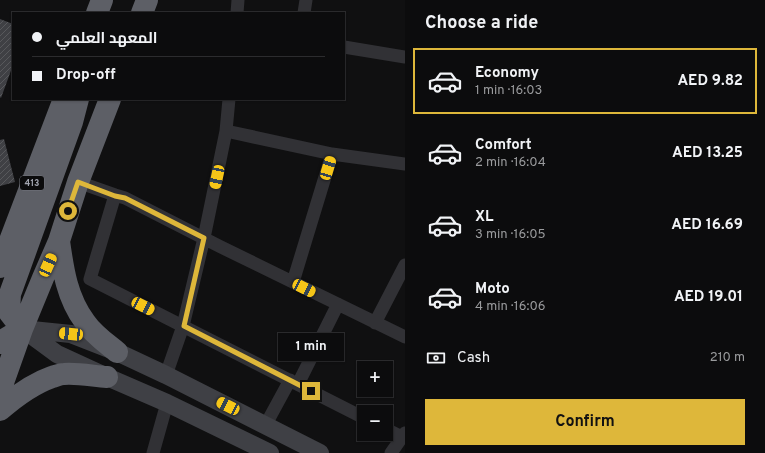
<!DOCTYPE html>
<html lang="en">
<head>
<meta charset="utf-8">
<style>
	body { margin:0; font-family:Overpass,Cairo,sans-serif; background:#151516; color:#f1f3f6; height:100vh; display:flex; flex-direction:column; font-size:15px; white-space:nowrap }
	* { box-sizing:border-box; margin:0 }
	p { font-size:13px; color:#9a9b9d }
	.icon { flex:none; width:22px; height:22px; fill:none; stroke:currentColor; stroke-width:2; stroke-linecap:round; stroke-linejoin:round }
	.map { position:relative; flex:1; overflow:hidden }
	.details { display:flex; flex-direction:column; background:#0c0c0d; width:360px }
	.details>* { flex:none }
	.guide { position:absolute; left:12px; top:12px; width:333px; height:88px; border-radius:0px; box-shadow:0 1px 3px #0004,0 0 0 1px #2c2c2e; display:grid; align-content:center; height:88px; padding:0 20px; background:#0c0c0d }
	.buttons { position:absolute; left:357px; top:361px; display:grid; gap:8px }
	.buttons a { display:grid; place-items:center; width:36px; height:36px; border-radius:0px; background:#0c0c0d; box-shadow:0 1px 3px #0004,0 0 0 1px #2c2c2e; font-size:20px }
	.end { position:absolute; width:18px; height:18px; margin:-9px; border:5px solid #deb73a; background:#111; box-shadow:0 0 0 2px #111 }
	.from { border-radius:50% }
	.bubble { position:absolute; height:28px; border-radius:0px; background:#0c0c0d; box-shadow:0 1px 3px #0004,0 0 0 1px #2c2c2e; font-size:13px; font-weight:700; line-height:28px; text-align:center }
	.car { position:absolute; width:12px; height:24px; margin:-12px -6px; border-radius:5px; box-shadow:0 0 3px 1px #0007; background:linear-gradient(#f5c518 24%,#345 0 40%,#f5c518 0 76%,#345 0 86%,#f5c518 0) }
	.guide b { display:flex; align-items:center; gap:14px; height:38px; font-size:15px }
	.guide b+b { border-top:1px solid #2c2c2e }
	.guide i { width:10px; height:10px; background:#f1f3f6 }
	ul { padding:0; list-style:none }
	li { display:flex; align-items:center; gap:12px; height:66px; margin:0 8px 6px; padding:0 12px; border:2px solid transparent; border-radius:0px }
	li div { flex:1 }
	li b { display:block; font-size:15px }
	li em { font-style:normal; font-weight:700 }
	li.selected { border-color:#deb73a }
	li>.icon { width:36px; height:36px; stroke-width:1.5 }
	h2 { padding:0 20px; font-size:18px; line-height:48px }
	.pay { display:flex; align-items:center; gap:10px; height:44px; padding:0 20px; font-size:15px }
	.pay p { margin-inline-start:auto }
	.button { display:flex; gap:8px; margin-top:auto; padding:8px 20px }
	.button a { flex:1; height:46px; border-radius:0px; background:#deb73a; color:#111; font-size:16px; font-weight:700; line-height:46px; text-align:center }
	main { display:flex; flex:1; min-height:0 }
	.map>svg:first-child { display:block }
	.building { fill:url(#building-hatch) }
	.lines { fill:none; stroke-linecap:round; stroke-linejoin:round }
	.street { stroke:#313135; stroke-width:13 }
	.secondary { stroke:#3f4045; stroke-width:18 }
	.highway { stroke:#5d5f66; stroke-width:22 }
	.route { stroke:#deb73a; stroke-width:5 }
	.labels { text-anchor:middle; stroke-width:3; stroke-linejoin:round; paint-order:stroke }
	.shield { fill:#0b0b0c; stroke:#75777f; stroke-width:1 }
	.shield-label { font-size:9px; font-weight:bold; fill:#a2a5b0 }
</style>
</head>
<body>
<main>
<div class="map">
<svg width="405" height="453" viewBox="0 0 405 453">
	<defs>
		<pattern id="building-hatch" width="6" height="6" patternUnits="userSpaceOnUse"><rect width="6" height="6" fill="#3f4044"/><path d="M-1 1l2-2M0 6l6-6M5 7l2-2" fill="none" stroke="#58595c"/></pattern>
	</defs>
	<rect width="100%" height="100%" fill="#101011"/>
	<path class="building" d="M0,19L13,24V65L1,98L0,97Z
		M4,139L15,182L0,186V140Z"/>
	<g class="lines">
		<path class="street" d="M237,13L238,0
			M304,13L306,0
			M344,47L405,57
			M226,131L229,99
			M332,154L405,164
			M78,182L115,195L125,198L219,246L405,337
			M115,195L90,279L364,418
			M375,323L405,265
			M166,375L183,326L204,238L226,131L332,154L293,282
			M298,384L338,304
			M265,426L290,380
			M386,429L402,437
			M153,453L167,403
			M391,453L405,433"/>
		<path class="secondary" d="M22,329L71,334L117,352L166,375L320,453
			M23,329L57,354L107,377L167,403L270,453"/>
		<path class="highway" d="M97,13L102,0
			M142,13L147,0
			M59,241C63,270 67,298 85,322C93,334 106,343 117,352
			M0,267L64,99
			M0,343L2,341L22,329L9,312L10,294L72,122L78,99
			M0,391L22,329L43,278L59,241L78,182L110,99
			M0,410C16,396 32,384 52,377C56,376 60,374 64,374C78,373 93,376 107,377"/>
	</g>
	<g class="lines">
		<path class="route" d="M68,211L78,182L115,196L125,198L204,238L184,326L311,391"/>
	</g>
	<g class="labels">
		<rect class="shield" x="20" y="176" width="24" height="14" rx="3"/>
		<g class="shield-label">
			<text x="32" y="186">413</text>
		</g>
	</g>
</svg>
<div class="buttons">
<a>+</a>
<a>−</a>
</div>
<i class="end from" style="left:68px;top:211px"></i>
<i class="end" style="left:311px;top:391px"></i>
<div class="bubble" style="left:278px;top:333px;width:66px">1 min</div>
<i class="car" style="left:328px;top:168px;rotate:17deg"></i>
<i class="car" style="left:217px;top:177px;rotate:192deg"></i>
<i class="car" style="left:48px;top:265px;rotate:24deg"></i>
<i class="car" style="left:304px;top:288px;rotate:116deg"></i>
<i class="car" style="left:143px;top:306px;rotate:117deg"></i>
<i class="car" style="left:71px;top:334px;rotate:276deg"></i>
<i class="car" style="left:228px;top:406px;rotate:297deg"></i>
<div class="guide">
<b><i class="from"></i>المعهد العلمي</b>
<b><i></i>Drop-off</b>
</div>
</div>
<section class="details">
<h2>Choose a ride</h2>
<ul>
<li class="selected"><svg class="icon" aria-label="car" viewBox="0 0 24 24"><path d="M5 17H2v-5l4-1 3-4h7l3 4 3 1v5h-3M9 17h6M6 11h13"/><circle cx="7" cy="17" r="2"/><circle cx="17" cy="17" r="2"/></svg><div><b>Economy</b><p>1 min · 16:03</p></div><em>AED 9.82</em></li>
<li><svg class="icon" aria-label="car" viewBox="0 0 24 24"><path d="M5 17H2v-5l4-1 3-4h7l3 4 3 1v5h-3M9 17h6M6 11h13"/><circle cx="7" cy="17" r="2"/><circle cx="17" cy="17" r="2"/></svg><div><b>Comfort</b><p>2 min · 16:04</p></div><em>AED 13.25</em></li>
<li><svg class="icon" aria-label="car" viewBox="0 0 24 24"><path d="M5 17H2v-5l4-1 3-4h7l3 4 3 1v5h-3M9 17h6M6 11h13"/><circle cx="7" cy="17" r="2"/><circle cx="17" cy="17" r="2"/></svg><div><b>XL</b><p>3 min · 16:05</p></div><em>AED 16.69</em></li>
<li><svg class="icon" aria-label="car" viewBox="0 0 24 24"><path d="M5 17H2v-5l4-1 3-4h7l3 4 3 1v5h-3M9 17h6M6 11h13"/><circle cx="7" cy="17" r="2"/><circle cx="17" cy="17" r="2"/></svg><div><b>Moto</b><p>4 min · 16:06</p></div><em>AED 19.01</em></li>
</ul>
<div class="pay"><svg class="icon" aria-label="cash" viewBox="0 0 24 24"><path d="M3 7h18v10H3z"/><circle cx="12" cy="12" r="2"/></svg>Cash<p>210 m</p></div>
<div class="button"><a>Confirm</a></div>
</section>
</main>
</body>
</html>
